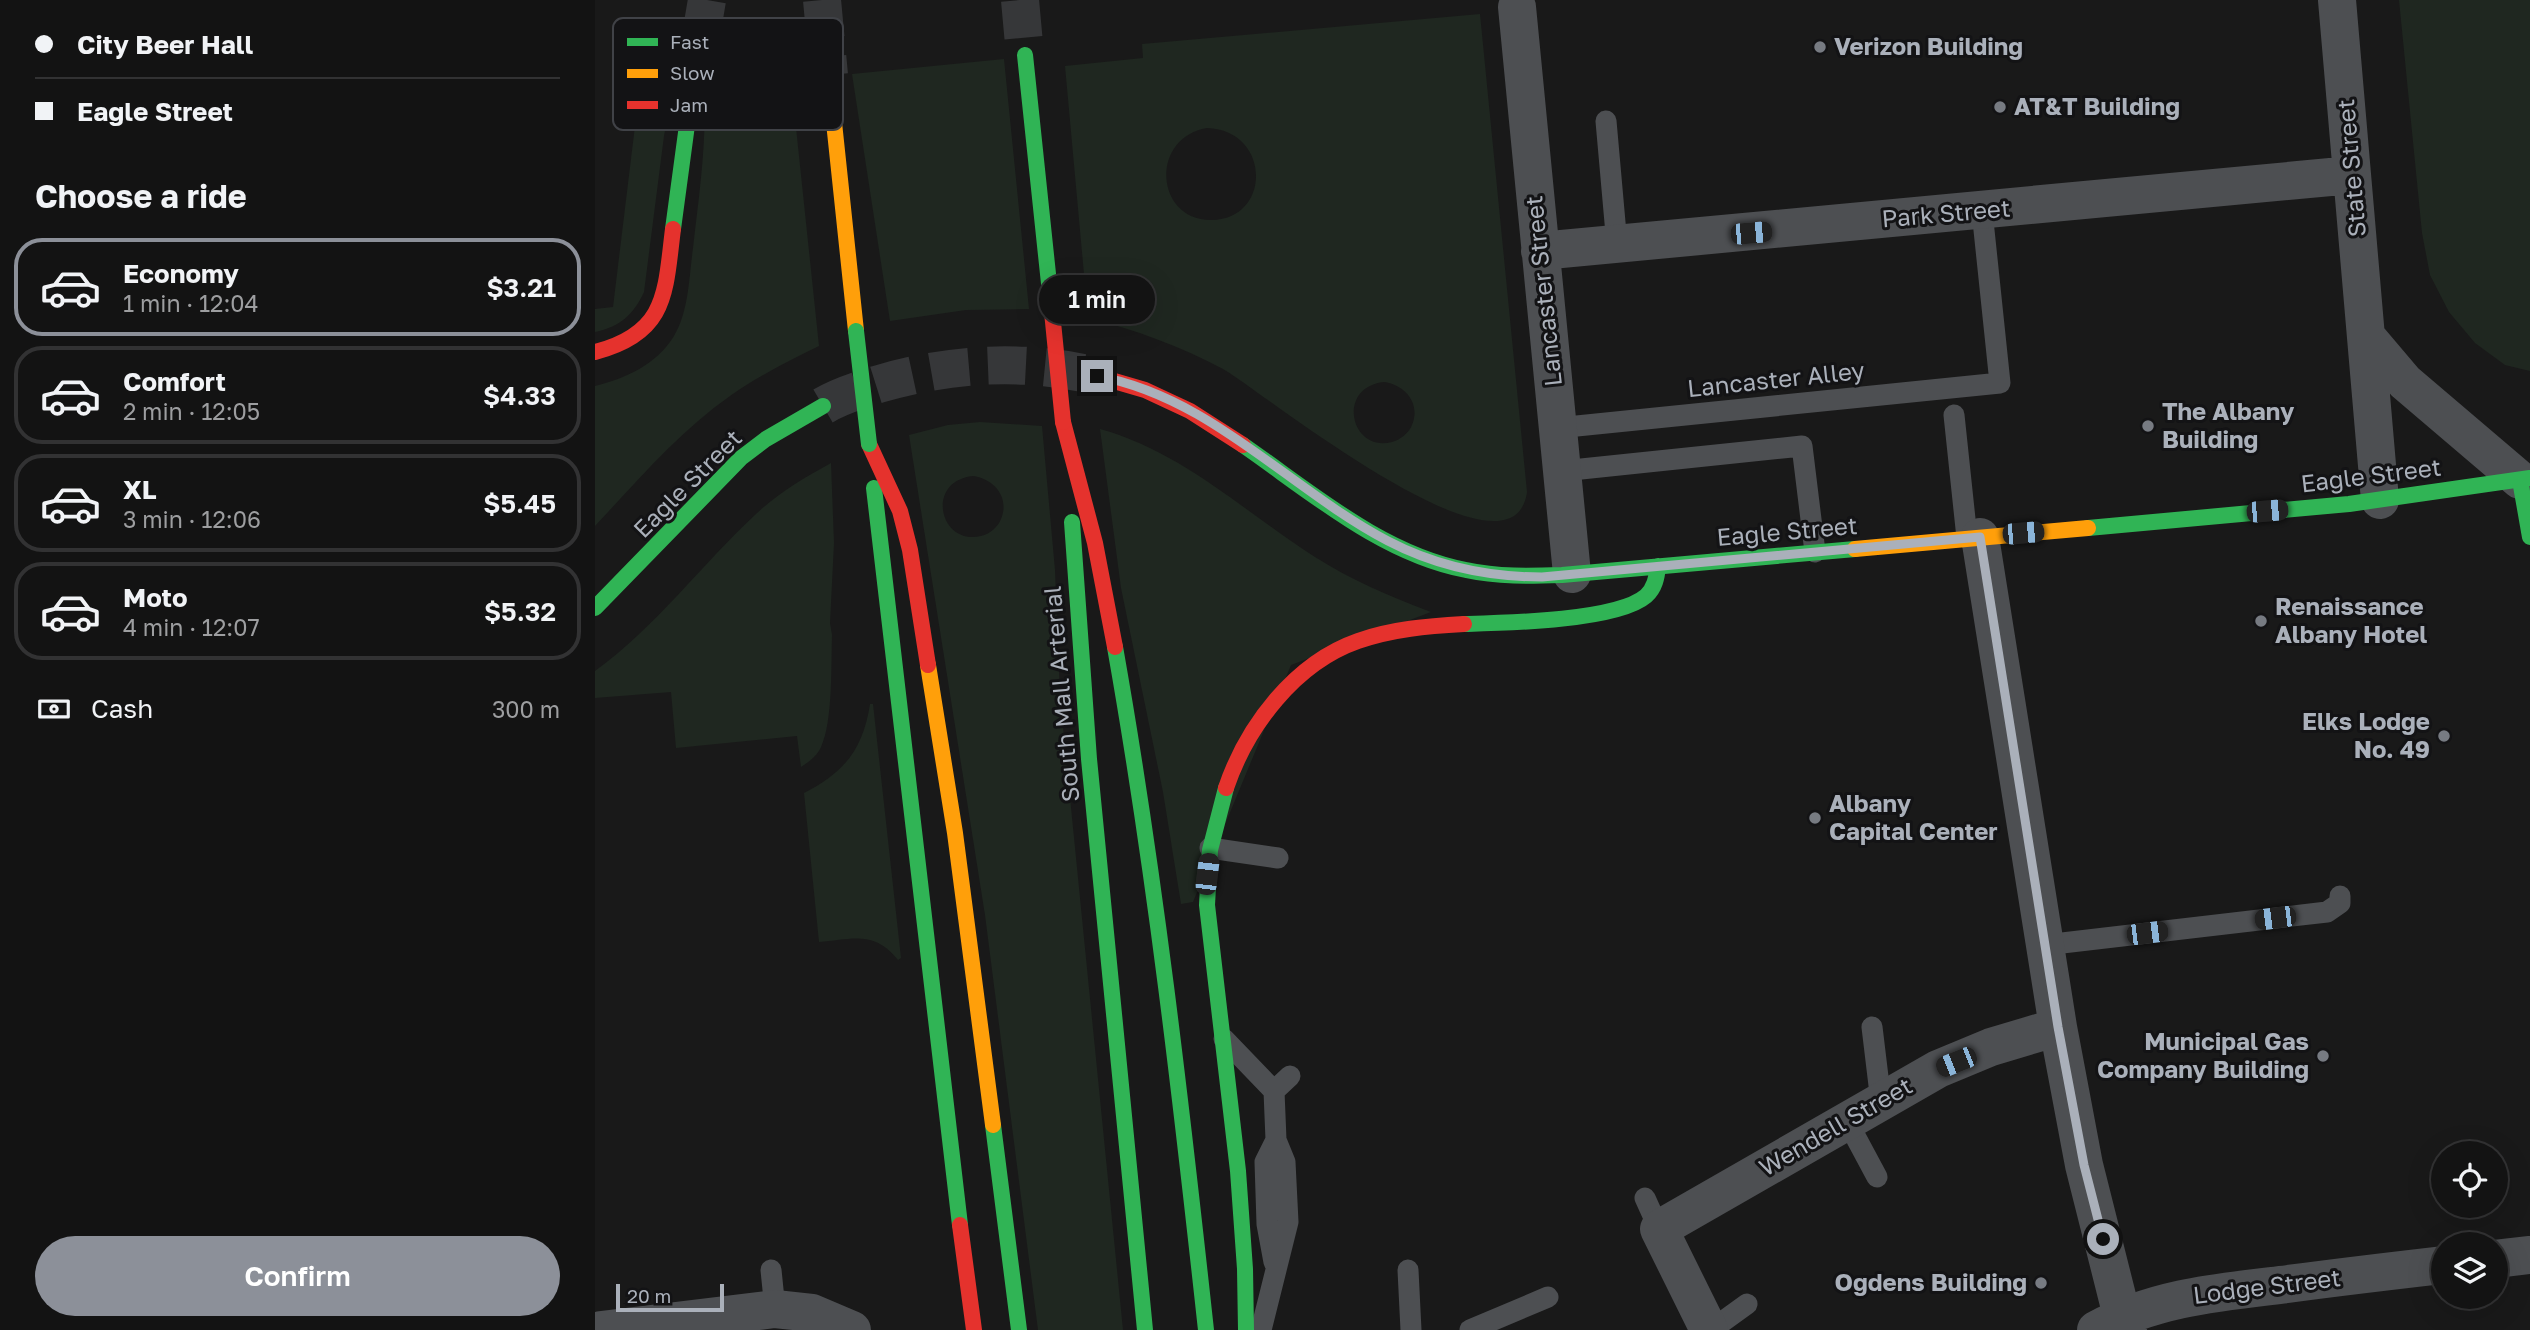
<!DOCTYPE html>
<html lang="en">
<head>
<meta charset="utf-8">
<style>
	body { margin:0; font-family:"Golos Text",sans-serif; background:#1c1c1c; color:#f1f3f6; height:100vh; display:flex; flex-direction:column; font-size:26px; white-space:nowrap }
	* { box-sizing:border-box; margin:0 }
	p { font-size:23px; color:#9d9ea0 }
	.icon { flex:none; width:38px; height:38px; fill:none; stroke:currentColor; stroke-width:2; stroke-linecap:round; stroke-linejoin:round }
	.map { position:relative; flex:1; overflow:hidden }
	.details { display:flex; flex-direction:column; background:#131313; width:595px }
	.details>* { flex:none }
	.top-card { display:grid; align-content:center; height:154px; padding:0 35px; background:#131313 }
	.buttons { position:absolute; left:1836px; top:1141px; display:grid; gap:14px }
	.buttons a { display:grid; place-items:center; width:77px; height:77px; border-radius:50%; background:#131313; box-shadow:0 7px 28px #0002,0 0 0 2px #323233; font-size:35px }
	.scale { position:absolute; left:21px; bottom:18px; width:108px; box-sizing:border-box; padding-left:7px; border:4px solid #aab0ba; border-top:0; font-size:19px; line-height:24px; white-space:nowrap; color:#aab0ba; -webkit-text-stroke:5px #131315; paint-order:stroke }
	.end { position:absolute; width:32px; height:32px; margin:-16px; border:9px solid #aab0ba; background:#111; box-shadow:0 0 0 4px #111 }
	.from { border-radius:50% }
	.bubble { position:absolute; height:49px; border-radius:24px; background:#131313; box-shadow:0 7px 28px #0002,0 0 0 2px #323233; font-size:23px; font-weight:600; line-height:49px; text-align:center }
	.car { position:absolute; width:21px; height:42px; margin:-21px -10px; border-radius:9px; box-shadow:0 0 5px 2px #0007; background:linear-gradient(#222 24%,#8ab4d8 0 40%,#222 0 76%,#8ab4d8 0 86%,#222 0) }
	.top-card b { display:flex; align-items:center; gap:24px; height:66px; font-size:26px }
	.top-card b+b { border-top:2px solid #323233 }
	.top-card i { width:18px; height:18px; background:#f1f3f6 }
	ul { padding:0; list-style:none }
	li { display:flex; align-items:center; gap:21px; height:98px; margin:0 14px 10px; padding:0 21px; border:4px solid #323233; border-radius:28px }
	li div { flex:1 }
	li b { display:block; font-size:26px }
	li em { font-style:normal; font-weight:600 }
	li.on { border-color:#8c9099 }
	li>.icon { width:63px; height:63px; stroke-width:1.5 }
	h2 { padding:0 35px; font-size:32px; line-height:84px }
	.pay { display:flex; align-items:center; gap:18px; height:77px; padding:0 35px; font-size:26px }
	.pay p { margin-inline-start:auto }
	.action { display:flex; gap:14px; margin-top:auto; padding:14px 35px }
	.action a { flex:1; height:80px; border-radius:42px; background:#8c9099; color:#fff; font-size:28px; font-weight:600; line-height:80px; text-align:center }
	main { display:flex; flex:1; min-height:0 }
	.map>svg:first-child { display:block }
	.green { fill:#1f2720; fill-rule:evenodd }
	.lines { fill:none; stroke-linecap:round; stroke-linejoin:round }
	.secondary-tunnel { stroke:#363739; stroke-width:38; stroke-dasharray:38 19; stroke-linecap:butt }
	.primary-tunnel { stroke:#363739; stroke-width:38; stroke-dasharray:38 19; stroke-linecap:butt }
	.lane { stroke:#4d4f52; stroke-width:21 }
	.street { stroke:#4d4f52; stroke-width:38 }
	.fast { stroke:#30b455; stroke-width:16 }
	.slow { stroke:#ff9f0a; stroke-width:16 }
	.jam { stroke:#e5322d; stroke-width:16 }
	.fast-bridge { stroke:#30b455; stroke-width:16 }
	.jam-bridge { stroke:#e5322d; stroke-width:16 }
	.route { stroke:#aab0ba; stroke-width:9 }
	.poi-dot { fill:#777b82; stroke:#131315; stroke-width:2.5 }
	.labels { text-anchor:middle; stroke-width:6; stroke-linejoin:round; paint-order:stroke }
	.poi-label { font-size:24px; font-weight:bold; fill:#aab0ba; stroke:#131315; text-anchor:start }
	.street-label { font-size:24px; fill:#aab0ba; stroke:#131315 }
	.key { fill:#131315; stroke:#404247; stroke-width:2 }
	.key-label { font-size:19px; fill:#aab0ba }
</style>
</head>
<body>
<main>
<section class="details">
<div class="top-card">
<b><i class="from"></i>City Beer Hall</b>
<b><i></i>Eagle Street</b>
</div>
<h2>Choose a ride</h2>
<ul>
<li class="on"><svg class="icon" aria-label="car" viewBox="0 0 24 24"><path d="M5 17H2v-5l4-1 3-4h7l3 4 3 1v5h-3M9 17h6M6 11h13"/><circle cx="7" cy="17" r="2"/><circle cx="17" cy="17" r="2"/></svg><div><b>Economy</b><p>1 min · 12:04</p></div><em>$3.21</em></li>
<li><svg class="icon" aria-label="car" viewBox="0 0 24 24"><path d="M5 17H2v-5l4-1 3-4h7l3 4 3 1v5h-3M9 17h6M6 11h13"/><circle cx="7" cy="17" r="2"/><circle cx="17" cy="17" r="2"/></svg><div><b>Comfort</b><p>2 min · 12:05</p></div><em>$4.33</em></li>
<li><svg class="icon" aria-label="car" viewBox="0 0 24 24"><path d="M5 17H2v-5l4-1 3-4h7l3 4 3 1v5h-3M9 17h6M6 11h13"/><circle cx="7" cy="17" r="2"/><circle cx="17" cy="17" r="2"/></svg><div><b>XL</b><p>3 min · 12:06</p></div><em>$5.45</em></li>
<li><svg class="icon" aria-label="car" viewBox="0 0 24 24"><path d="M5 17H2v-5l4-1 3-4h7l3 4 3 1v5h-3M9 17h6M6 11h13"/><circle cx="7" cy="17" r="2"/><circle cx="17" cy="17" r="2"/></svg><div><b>Moto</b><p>4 min · 12:07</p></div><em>$5.32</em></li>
</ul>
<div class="pay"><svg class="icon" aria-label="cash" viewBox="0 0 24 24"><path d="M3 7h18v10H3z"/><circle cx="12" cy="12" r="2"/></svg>Cash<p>300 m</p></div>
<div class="action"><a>Confirm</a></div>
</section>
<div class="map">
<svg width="1935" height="1330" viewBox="0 0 1935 1330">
	<rect width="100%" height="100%" fill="#191919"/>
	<path class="green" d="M1804,0H1935V371L1910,365L1880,343L1854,312L1835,275L1827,233Z
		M885,14L932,492C918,596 664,389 628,369C585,346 541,330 493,318L470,66L548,58L547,44ZM612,128C676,130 677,219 617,220C560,221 554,138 612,128ZM789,382C810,385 826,403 817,425C814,433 805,440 797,442C755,453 741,387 789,382Z
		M409,59L434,309L371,310L295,321L257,74Z
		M196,80L224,346C194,361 163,376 135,396C84,432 43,480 0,526V386C31,378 61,365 79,336C94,311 94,277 98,248C104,195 112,143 109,89L119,88L121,100L187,94L186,82Z
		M84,89L74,110L69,136L49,292C39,314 25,327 0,332V309L18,307L44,93Z
		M385,422L447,426L460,570L465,697L528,1330H443L390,915L314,435L353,425ZM378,476C399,479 415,497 406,519C403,527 395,534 386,536C344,546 330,481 378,476Z
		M505,429C588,452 648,511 720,557C756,580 796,597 836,612L696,665L598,902L586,904L568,792L526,588Z
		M236,463L239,543L235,623L237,635C236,666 238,721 226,747C222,756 214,762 206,767L202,736L81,748L76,692L0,698V671C61,627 106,565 161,514C183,493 209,478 236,463Z
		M275,704H278L306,958L303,960C280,930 257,939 224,942L209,793C250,772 268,749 275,704Z"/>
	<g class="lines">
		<path class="secondary-tunnel" d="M97,88L112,0"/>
		<path class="primary-tunnel" d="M227,0L234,75
			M425,0L430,55
			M228,406C245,396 265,390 284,384C352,364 423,359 493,374"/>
		<path class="lane" d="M1011,121L1022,245
			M1359,415L1372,538
			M962,428L1405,383L1387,211
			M967,471L1207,446L1220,552
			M615,848L683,858
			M1450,945L1732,912L1745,903V896
			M1277,1027L1286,1102
			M629,1039L679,1091L681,1140L690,1162L693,1222L666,1330
			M679,1091L695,1076
			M1252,1121L1282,1177
			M1050,1198L1064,1229
			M679,1262L672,1224L670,1162L681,1140
			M176,1270L180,1309
			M813,1270L816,1330
			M875,1330L953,1297
			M1116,1330L1152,1304"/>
		<path class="street" d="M1742,0L1785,500
			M922,7L977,574
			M945,251L1757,175
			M1771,336L1810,382L1925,480
			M1385,537L1463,1027L1489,1165L1527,1316L1533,1330
			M1900,1259L1935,1255
			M6,1330L180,1309L217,1313L257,1330
			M1114,1330L1064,1229L1343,1069L1396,1047L1463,1027
			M1501,1330C1561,1297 1626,1292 1693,1284C1745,1277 1796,1271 1848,1265"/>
		<path class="fast" d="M430,55L457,312
			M78,229L97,88
			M648,445C716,492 787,554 871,570C903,577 935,576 967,575L1260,549
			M1925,480L1935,537
			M279,488L365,1225
			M477,522L494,759L550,1330
			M1493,528L1754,504L1935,478
			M0,608L146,458L171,439L228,406
			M869,624C909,623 1022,621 1051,596C1060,588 1062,577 1063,566
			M520,647C560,873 586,1101 611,1330
			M631,788L615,850L612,905L643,1171L650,1269L651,1330
			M398,1125L424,1330"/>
		<path class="slow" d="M234,75L261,331
			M1260,549L1493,528
			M333,665L360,833L398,1125"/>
		<path class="jam" d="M0,352C73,333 70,292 78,229
			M502,376L550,390L595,411L648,445
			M468,422L500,543L520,647
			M274,444L305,511L315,550L333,665
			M631,788C652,726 700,663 763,641C797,629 833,626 869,624
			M365,1225L379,1330"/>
		<path class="fast-bridge" d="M261,331L274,444"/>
		<path class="jam-bridge" d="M457,312L468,422"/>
	</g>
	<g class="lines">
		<path class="route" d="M502,376C616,397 694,489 793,541C841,566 892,577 947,577L1385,537L1463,1027L1489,1165L1508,1239"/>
	</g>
	<g class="poi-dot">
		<circle cx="1225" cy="47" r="7"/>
		<circle cx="1405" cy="107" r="7"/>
		<circle cx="1553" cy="426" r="7"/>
		<circle cx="1666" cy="621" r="7"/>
		<circle cx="1849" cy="736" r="7"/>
		<circle cx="1220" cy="818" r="7"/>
		<circle cx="1728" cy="1056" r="7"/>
		<circle cx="1446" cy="1283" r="7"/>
	</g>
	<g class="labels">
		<g class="poi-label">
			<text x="1239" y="55">Verizon Building</text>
			<text x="1419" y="115">AT&amp;T Building</text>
			<text x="1567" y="420">The Albany<tspan x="1567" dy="28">Building</tspan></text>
			<text x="1680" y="615">Renaissance<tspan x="1680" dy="28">Albany Hotel</tspan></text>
			<text x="1835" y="730" text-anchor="end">Elks Lodge<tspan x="1835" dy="28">No. 49</tspan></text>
			<text x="1234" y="812">Albany<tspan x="1234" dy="28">Capital Center</tspan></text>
			<text x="1714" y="1050" text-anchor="end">Municipal Gas<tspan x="1714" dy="28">Company Building</tspan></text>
			<text x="1432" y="1291" text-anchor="end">Ogdens Building</text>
		</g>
		<g class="street-label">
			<text transform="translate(1757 168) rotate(-95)" y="8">State Street</text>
			<text transform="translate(1351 214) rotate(-5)" y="8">Park Street</text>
			<text transform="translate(949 291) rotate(-96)" y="8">Lancaster Street</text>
			<text transform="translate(1181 380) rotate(-6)" y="8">Lancaster Alley</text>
			<text transform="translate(1776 476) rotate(-7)" y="8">Eagle Street</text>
			<text transform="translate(93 484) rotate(-45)" y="8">Eagle Street</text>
			<text transform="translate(1192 532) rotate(-5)" y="8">Eagle Street</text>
			<text transform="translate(467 694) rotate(-95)" y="8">South Mall Arterial</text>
			<text transform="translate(1241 1127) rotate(-30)" y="8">Wendell Street</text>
			<text transform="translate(1672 1287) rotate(-7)" y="8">Lodge Street</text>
		</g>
	</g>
	<rect x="18" y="18" width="230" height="112" rx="10" class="key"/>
	<rect x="32" y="38" width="31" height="8" fill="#30b455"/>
	<rect x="32" y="69" width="31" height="9" fill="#ff9f0a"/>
	<rect x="32" y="101" width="31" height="8" fill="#e5322d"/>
	<g class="key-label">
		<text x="75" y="49">Fast</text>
		<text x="75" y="80">Slow</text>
		<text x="75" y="112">Jam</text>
	</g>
</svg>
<div class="buttons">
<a><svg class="icon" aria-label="locate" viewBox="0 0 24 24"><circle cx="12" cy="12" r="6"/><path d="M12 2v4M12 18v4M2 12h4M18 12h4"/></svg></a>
<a><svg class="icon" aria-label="layers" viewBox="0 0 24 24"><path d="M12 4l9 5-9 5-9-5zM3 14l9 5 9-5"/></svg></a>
</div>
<div class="scale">20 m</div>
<i class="end from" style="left:1508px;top:1239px"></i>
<i class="end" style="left:502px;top:376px"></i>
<div class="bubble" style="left:444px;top:275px;width:116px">1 min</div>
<i class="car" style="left:1156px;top:233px;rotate:85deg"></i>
<i class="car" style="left:1672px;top:511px;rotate:85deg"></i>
<i class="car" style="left:1428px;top:533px;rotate:85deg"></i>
<i class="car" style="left:612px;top:874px;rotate:7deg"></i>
<i class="car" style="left:1680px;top:918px;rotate:263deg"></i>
<i class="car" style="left:1552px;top:933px;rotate:83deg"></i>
<i class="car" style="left:1361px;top:1062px;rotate:248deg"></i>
</div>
</main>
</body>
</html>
